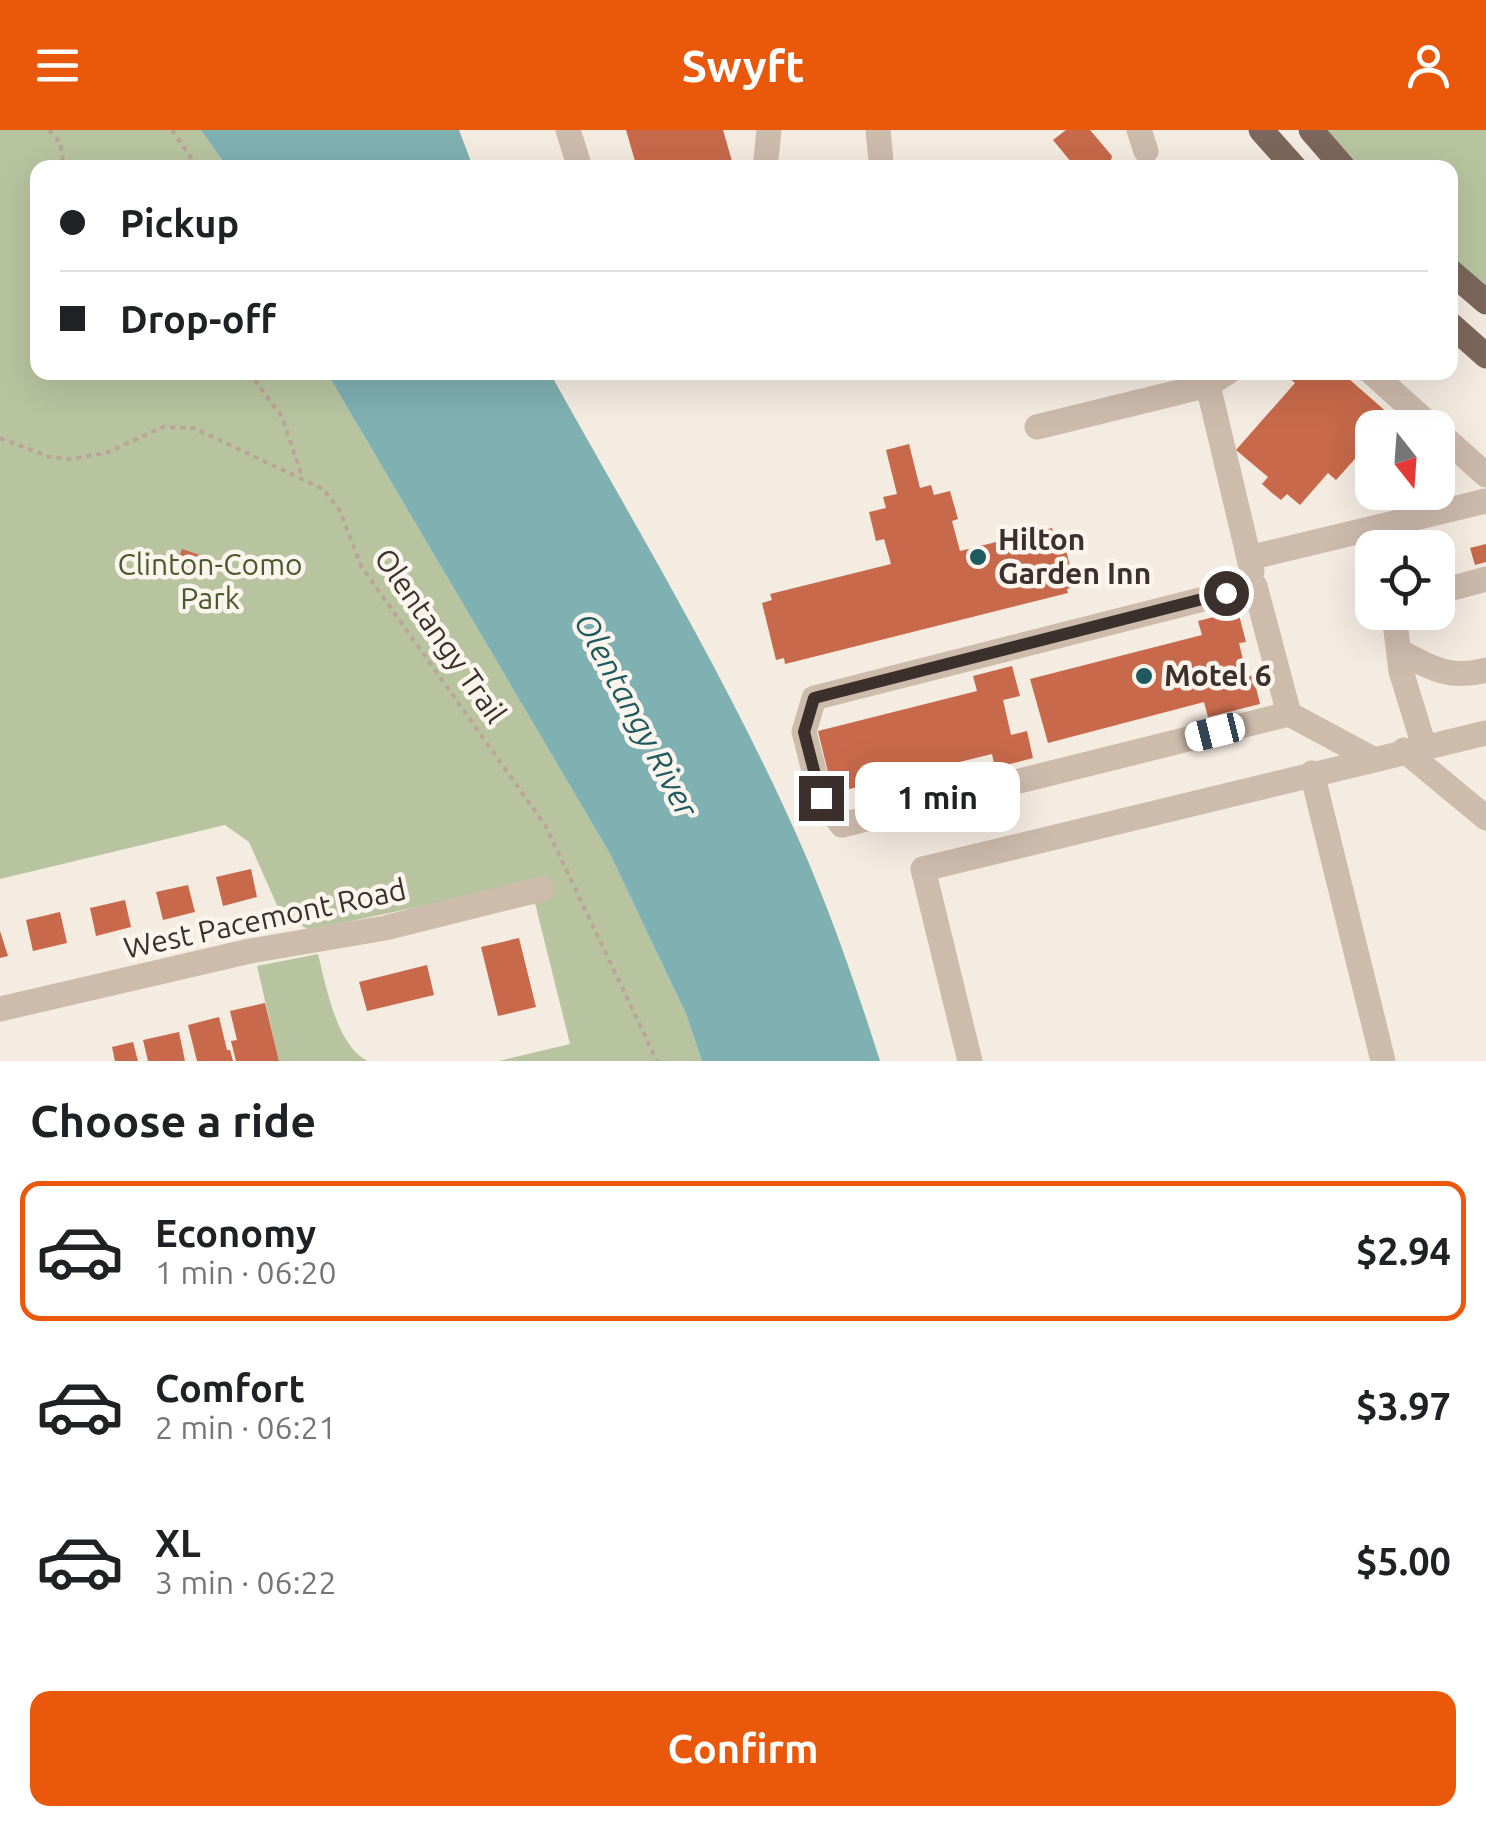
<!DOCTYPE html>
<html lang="en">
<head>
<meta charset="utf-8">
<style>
	body { margin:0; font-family:Ubuntu,sans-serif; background:#f2f2f2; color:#202124; height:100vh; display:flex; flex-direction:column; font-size:38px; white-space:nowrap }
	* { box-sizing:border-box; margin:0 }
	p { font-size:32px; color:#757577 }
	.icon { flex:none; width:55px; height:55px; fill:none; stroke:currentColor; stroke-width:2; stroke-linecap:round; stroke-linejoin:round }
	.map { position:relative; height:931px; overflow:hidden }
	.drawer { display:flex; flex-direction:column; background:#fff; flex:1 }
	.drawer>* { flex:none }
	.banner { position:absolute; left:30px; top:30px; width:1428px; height:220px; border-radius:20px; box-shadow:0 10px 40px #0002; display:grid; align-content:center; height:220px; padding:0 30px; background:#fff }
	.needle { width:65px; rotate:163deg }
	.fabs { position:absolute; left:1355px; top:280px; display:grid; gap:20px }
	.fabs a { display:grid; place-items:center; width:100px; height:100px; border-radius:20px; background:#fff; box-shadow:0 10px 40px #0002; font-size:50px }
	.end { position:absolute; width:45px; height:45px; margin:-22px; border:12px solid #3b302b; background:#fff; box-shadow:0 0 0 5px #fff }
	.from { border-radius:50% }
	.bubble { position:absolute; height:70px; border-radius:20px; background:#fff; box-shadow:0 10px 40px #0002; font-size:32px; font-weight:700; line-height:70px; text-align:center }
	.car { position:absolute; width:30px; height:60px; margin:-30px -15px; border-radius:12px; box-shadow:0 0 8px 2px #0007; background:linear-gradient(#fff 24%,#345 0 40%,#fff 0 76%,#345 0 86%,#fff 0) }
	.banner b { display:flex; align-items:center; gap:35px; height:95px; font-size:38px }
	.banner b+b { border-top:2px solid #e0e0e0 }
	.banner i { width:25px; height:25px; background:#202124 }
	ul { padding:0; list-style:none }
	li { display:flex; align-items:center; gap:30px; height:140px; margin:0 20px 15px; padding:0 10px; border:5px solid transparent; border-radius:20px }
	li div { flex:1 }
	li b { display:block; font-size:38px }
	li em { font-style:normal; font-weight:700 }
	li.on { border-color:#ea580c }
	li>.icon { width:90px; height:90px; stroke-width:1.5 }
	h2 { padding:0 30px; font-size:45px; line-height:120px }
	.cta { display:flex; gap:20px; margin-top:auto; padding:20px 30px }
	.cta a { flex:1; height:115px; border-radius:20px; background:#ea580c; color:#fff; font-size:40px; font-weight:700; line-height:115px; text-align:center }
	header { display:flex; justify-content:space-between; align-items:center; height:130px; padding:0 30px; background:#ea580c; color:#fff; font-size:45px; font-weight:700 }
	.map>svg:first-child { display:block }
	.green { fill:#b8c4a0 }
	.water { fill:#7fb0b2 }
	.building { fill:#c8694b }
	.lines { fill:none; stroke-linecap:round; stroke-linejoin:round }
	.path { stroke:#b9a596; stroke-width:4; stroke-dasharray:5 5; stroke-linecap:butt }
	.minor { stroke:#cdbbac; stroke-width:25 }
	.major { stroke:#7d675c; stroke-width:25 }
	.route { stroke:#3b302b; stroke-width:12 }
	.poi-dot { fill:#1f5a5e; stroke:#fbf5ee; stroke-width:4 }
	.labels { text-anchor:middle; stroke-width:9; stroke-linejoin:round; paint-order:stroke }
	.poi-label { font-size:30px; font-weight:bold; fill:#3b302b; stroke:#fbf5ee; text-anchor:start }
	.park-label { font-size:30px; fill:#4a5a2e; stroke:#fbf5ee }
	.street-label { font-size:30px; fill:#3b302b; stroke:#fbf5ee }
	.water-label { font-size:32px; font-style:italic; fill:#1f5a5e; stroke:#fbf5ee }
</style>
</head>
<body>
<header><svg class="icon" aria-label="menu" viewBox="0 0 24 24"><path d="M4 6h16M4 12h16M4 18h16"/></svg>Swyft<svg class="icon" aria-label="person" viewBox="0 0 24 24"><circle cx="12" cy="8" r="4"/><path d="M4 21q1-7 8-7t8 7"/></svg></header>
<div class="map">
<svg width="1486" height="931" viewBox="0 0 1486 931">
	<rect width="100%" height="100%" fill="#f4ebe1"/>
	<path class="green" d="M0,0H201L227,37L38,38V242L327,243L609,722L686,884L702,931H499L570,914L530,753L309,800L280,782L249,712L225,695L0,749Z
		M1327,0H1486V158L1450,125V38L1360,37Z
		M318,824C326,856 337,917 368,931H279L257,836Z"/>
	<path class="water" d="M201,0H459L473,37H227Z
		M327,243H550C638,401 733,558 805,724C834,792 858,862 880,931H702L686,884L609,722Z"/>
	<path class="building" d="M626,0H723L734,38H637Z
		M1066,0H1090L1112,26L1109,38H1076L1053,10Z
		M1282,242H1341L1398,292L1393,298H1372V321L1368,326L1362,321L1336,350L1328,343L1300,375L1287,364L1281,370L1272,363L1262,354L1268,347L1236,320L1295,253Z
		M909,314L920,358L931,355L934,365L950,361L958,389L952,391L960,421L1052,398L1054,405L1062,403L1075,457L1067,459L1068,463L785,534L784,528L776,530L762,473L772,470L770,464L891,434L884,409L876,411L869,382L886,378L883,367L897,364L886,320Z
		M1486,414V432L1475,435L1470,418Z
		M182,419L200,425L193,445L175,438Z
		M1238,481L1246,512L1239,513L1247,547L1253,545L1260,574L1208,587L1204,572L1048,613L1030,549L1202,505L1198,491Z
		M1012,536L1020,566L1003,570L1011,605L1027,601L1033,628L995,638L992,624L833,663L818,601L977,561L973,546Z
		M251,739L257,767L223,776L216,747Z
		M188,755L195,782L163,790L156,762Z
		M125,770L131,797L96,806L90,778Z
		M60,782L67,813L33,821L26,790Z
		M0,801L8,826L0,828Z
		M519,808L536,877L498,886L481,817Z
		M427,835L434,865L367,881L359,852Z
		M265,873L279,931H236L231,911L237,910L230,881Z
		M219,887L227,920H230L233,931H197L188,895Z
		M179,902L185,931H148L143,910Z
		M133,912L138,931H115L112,917Z"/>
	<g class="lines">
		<path class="path" d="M49,0L60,12L64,38
			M172,0L198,38
			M249,242L282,287L302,346
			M0,308L50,327L71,329L106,323L163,297L194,298L323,359L340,381L361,436L545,695L657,931"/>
		<path class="minor" d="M568,0L580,38
			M878,0L881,31
			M1139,0L1146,21
			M765,38L769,0
			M1228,242L1208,255L1252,441
			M1371,242L1433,298
			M1037,297L1208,255
			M1438,302L1486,345
			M1249,428L1486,371
			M1438,462L1486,449
			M1403,482L1395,493L1401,541L1424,616
			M1399,521C1431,538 1449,550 1486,540
			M1289,584L1255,456L814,568L804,602L821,668L842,695L1289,584L1371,628
			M1404,620L1486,688
			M1312,643L1383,931
			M0,879L250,821L385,798L542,759
			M970,931L923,739L1486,603"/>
		<path class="major" d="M1261,0L1295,38
			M1311,0L1344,38
			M1450,141L1486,172
			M1450,194L1486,226"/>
	</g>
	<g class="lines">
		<path class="route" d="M821,668L804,602L814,568L1226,463"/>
	</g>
	<g class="poi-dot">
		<circle cx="978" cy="427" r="10"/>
		<circle cx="1144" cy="546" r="10"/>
	</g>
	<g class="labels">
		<g class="poi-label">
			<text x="998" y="420">Hilton<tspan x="998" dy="34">Garden Inn</tspan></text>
			<text x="1164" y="556">Motel 6</text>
		</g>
		<g class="park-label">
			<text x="210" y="445">Clinton-Como<tspan x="210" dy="34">Park</tspan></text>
		</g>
		<g class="street-label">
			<text transform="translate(440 506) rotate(55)" y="10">Olentangy Trail</text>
			<text transform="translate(265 789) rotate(-12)" y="10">West Pacemont Road</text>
		</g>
		<g class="water-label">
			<text transform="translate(636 585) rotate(62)" y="11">Olentangy River</text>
		</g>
	</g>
</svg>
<div class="fabs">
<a><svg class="needle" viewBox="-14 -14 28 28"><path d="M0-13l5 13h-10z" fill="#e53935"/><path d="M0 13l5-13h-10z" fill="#757577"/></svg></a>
<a><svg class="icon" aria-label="locate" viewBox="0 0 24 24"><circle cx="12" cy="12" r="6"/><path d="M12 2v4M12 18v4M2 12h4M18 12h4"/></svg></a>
</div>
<i class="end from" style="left:1226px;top:463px"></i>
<i class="end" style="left:821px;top:668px"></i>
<div class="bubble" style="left:855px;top:632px;width:165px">1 min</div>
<i class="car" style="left:1215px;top:602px;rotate:256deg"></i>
<div class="banner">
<b><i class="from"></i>Pickup</b>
<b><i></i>Drop-off</b>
</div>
</div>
<section class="drawer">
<h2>Choose a ride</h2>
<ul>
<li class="on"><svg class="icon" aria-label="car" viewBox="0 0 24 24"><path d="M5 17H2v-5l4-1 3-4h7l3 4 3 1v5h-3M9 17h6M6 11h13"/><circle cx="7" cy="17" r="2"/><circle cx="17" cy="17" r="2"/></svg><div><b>Economy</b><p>1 min · 06:20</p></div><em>$2.94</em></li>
<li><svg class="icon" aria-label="car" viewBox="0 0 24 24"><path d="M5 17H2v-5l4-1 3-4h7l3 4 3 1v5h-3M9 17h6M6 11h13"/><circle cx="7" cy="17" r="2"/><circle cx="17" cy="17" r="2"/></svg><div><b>Comfort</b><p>2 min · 06:21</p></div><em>$3.97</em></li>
<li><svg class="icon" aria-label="car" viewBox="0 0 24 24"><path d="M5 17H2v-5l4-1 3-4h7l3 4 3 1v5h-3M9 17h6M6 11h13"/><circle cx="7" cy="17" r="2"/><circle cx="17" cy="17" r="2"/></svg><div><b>XL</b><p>3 min · 06:22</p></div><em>$5.00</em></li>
</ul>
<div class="cta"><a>Confirm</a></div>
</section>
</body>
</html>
